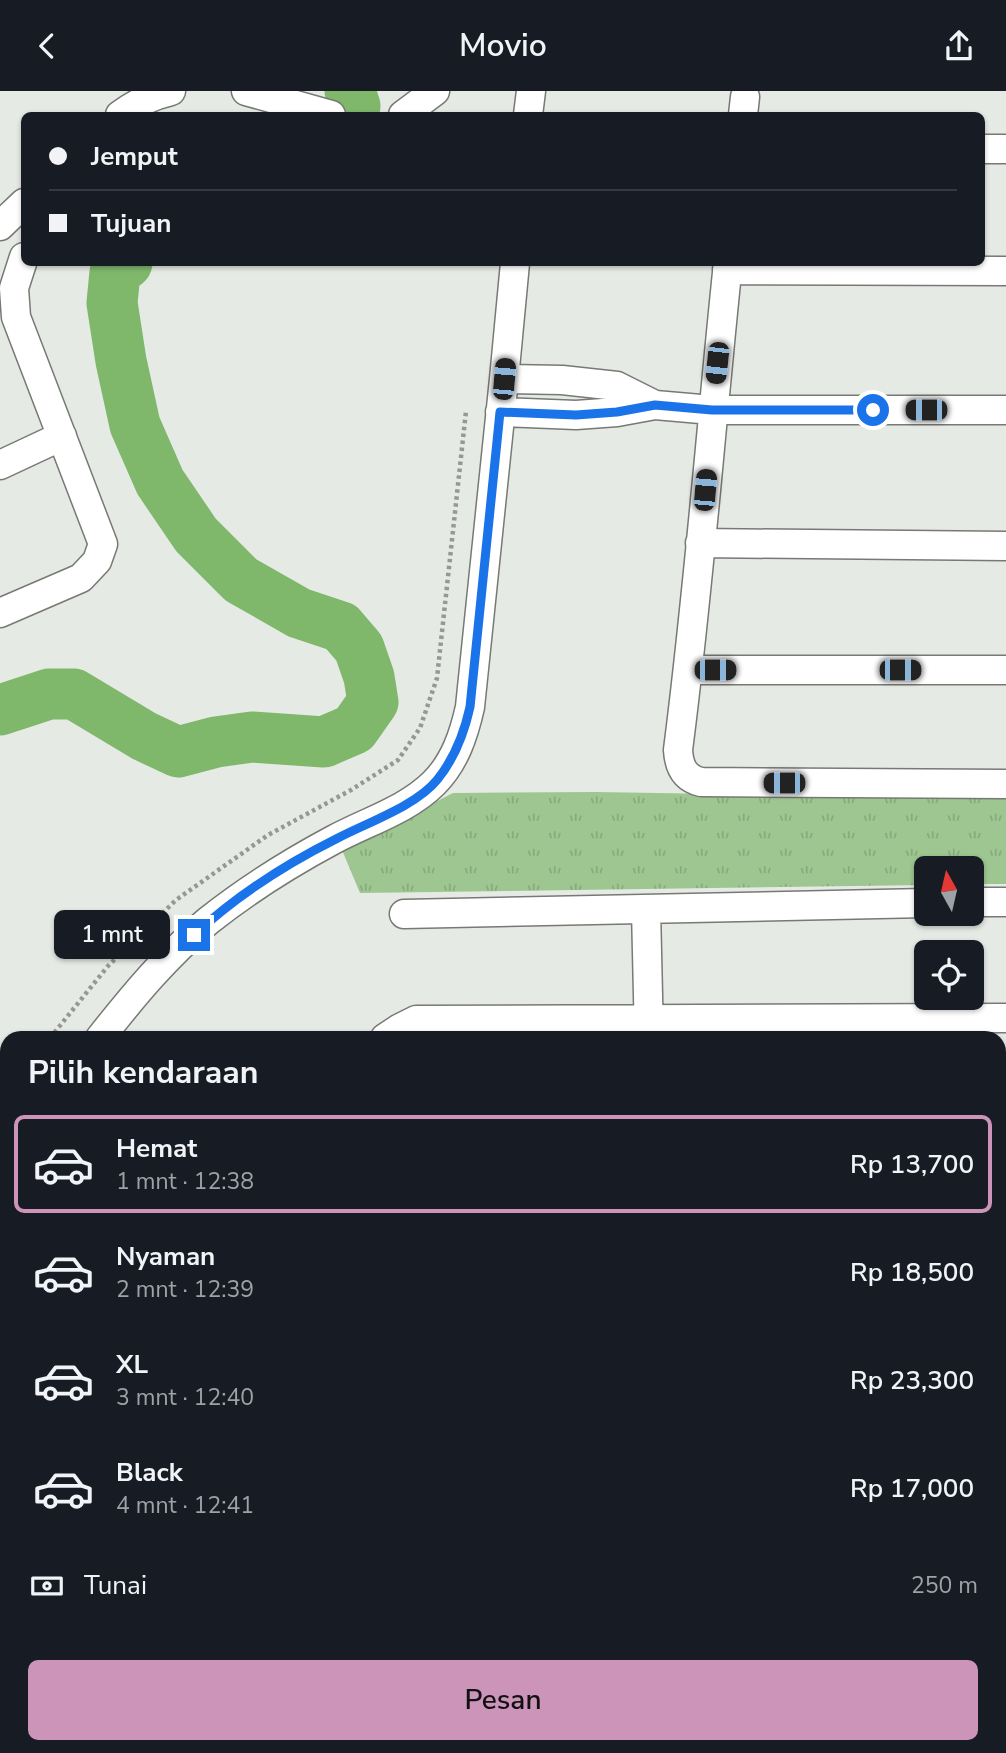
<!DOCTYPE html>
<html lang="id">
<head>
<meta charset="utf-8">
<style>
	body { margin:0; font-family:"Nunito Sans",sans-serif; background:#20242c; color:#f1f3f6; height:100vh; display:flex; flex-direction:column; font-size:26px; white-space:nowrap }
	* { box-sizing:border-box; margin:0 }
	p { font-size:23px; color:#9ea1a6 }
	.icon { flex:none; width:38px; height:38px; fill:none; stroke:currentColor; stroke-width:2; stroke-linecap:round; stroke-linejoin:round }
	.map { position:relative; flex:1; overflow:hidden }
	.side { position:absolute; left:0px; top:940px; width:1006px; height:723px; display:flex; flex-direction:column; background:#171b24; border-radius:21px 21px 0 0; box-shadow:0 2px 5px #0004 }
	.side>* { flex:none }
	.guide { position:absolute; left:21px; top:21px; width:964px; height:154px; border-radius:10px; box-shadow:0 2px 5px #0004; display:grid; align-content:center; height:154px; padding:0 28px; background:#171b24 }
	.needle { width:46px; rotate:352deg }
	.controls { position:absolute; left:914px; top:765px; display:grid; gap:14px }
	.controls a { display:grid; place-items:center; width:70px; height:70px; border-radius:10px; background:#171b24; box-shadow:0 2px 5px #0004; font-size:35px }
	.end { position:absolute; width:32px; height:32px; margin:-16px; border:9px solid #1a73e8; background:#fff; box-shadow:0 0 0 4px #fff }
	.from { border-radius:50% }
	.bubble { position:absolute; height:49px; border-radius:10px; background:#171b24; box-shadow:0 2px 5px #0004; font-size:23px; font-weight:600; line-height:49px; text-align:center }
	.car { position:absolute; width:21px; height:42px; margin:-21px -10px; border-radius:9px; box-shadow:0 0 5px 2px #0007; background:linear-gradient(#222 24%,#8ab4d8 0 40%,#222 0 76%,#8ab4d8 0 86%,#222 0) }
	.guide b { display:flex; align-items:center; gap:24px; height:66px; font-size:26px }
	.guide b+b { border-top:2px solid #363941 }
	.guide i { width:18px; height:18px; background:#f1f3f6 }
	ul { padding:0; list-style:none }
	li { display:flex; align-items:center; gap:21px; height:98px; margin:0 14px 10px; padding:0 14px; border:4px solid transparent; border-radius:10px }
	li div { flex:1 }
	li b { display:block; font-size:26px }
	li em { font-style:normal; font-weight:600 }
	li.current { border-color:#cd94ba }
	li>.icon { width:63px; height:63px; stroke-width:1.5 }
	h2 { padding:0 28px; font-size:32px; line-height:84px }
	.pay { display:flex; align-items:center; gap:18px; height:77px; padding:0 28px; font-size:26px }
	.pay p { margin-inline-start:auto }
	.primary-button { display:flex; gap:14px; margin-top:auto; padding:14px 28px }
	.primary-button a { flex:1; height:80px; border-radius:10px; background:#cd94ba; color:#111; font-size:28px; font-weight:600; line-height:80px; text-align:center }
	header { display:flex; justify-content:space-between; align-items:center; height:91px; padding:0 28px; background:#171b24; font-size:32px; font-weight:600 }
	.map>svg:first-child { display:block }
	.grass { fill:url(#grass-tufts) }
	.lines { fill:none; stroke-linecap:round; stroke-linejoin:round }
	.river { stroke:#7fb76b; stroke-width:51 }
	.street-casing { stroke:#767974; stroke-width:31 }
	.path { stroke:#959895; stroke-width:4.5; stroke-dasharray:3.5 3.5; stroke-linecap:butt }
	.street { stroke:#fff; stroke-width:28 }
	.route { stroke:#1a73e8; stroke-width:9 }
</style>
</head>
<body>
<header><svg class="icon" aria-label="back" viewBox="0 0 24 24"><path d="M15 5l-7 7 7 7"/></svg>Movio<svg class="icon" aria-label="share" viewBox="0 0 24 24"><path d="M12 15V3M7 8l5-5 5 5M5 13v7h14v-7"/></svg></header>
<div class="map">
<svg width="1006" height="1662" viewBox="0 0 1006 1662">
	<defs>
		<pattern id="grass-tufts" width="24" height="20" patternUnits="userSpaceOnUse" patternTransform="scale(1.75)"><rect width="24" height="20" fill="#9ec690"/><path d="M3 7l-1-3M5 7V3M7 7l1-3M15 17l-1-3M17 17v-4M19 17l1-3" fill="none" stroke="#88aa7c"/></pattern>
	</defs>
	<rect width="100%" height="100%" fill="#e6eae5"/>
	<path class="grass" d="M596,701L1006,708V793H971V777H926V794L360,802L342,759L453,702Z"/>
	<g class="lines">
		<path class="river" d="M350,0L355,15L352,24
			M0,619L49,603H74L144,645L178,661L216,651L252,646L324,651L354,638L373,611L369,586L359,557L341,536L299,522L241,489L196,444L160,391L135,334L121,270L112,212L115,181L127,172"/>
		<defs>
			<path id="street" d="M246,0L331,24
				M120,24C135,13 153,4 171,0
				M403,24L435,0
				M528,24L531,0
				M743,24L745,6
				M982,58H1006
				M0,135L24,112
				M728,172C711,334 699,497 678,659C679,675 684,687 701,691L1006,693
				M727,179L1006,180
				M504,288L562,289L617,295L655,314
				M500,321L576,324L617,321L655,314L712,319H1006
				M0,374L62,345
				M700,452L1006,455
				M0,522L81,487L97,470L103,453L16,226L14,197L24,166
				M689,579H1006
				M971,811H1006
				M646,818L649,947
				M404,823L926,812
				M100,947C133,905 167,864 208,830C247,799 290,772 333,749C366,731 407,719 434,692C455,671 464,643 470,616L504,288L515,172
				M385,947L400,937L416,929L1006,927
				M999,1050H1006
				M0,1117L7,1101
				M999,1181H1006
				M0,1305L7,1306
				M999,1316H1006
				M999,1446H1006
				M999,1587H1006
				M632,1656V1662
				M136,1662V1656"/>
		</defs>
		<use href="#street" class="street-casing"/>
		<path class="path" d="M50,947L108,875L176,809L268,744L351,699L398,669L420,637L437,587L466,320
			M0,1021L7,1010"/>
		<use href="#street" class="street"/>
	</g>
	<g class="lines">
		<path class="route" d="M194,844C235,806 286,773 336,748C366,732 416,715 437,689C455,667 464,643 470,616L500,321L576,324L617,321L655,314L712,319H873"/>
	</g>
</svg>
<div class="controls">
<a><svg class="needle" viewBox="-14 -14 28 28"><path d="M0-13l5 13h-10z" fill="#e53935"/><path d="M0 13l5-13h-10z" fill="#9ea1a6"/></svg></a>
<a><svg class="icon" aria-label="locate" viewBox="0 0 24 24"><circle cx="12" cy="12" r="6"/><path d="M12 2v4M12 18v4M2 12h4M18 12h4"/></svg></a>
</div>
<i class="end from" style="left:873px;top:319px"></i>
<i class="end" style="left:194px;top:844px"></i>
<div class="bubble" style="left:54px;top:819px;width:116px">1 mnt</div>
<i class="car" style="left:717px;top:272px;rotate:186deg"></i>
<i class="car" style="left:504px;top:288px;rotate:5deg"></i>
<i class="car" style="left:926px;top:319px;rotate:270deg"></i>
<i class="car" style="left:705px;top:399px;rotate:5deg"></i>
<i class="car" style="left:715px;top:579px;rotate:90deg"></i>
<i class="car" style="left:900px;top:579px;rotate:90deg"></i>
<i class="car" style="left:784px;top:692px;rotate:270deg"></i>
<div class="guide">
<b><i class="from"></i>Jemput</b>
<b><i></i>Tujuan</b>
</div>
<section class="side">
<h2>Pilih kendaraan</h2>
<ul>
<li class="current"><svg class="icon" aria-label="car" viewBox="0 0 24 24"><path d="M5 17H2v-5l4-1 3-4h7l3 4 3 1v5h-3M9 17h6M6 11h13"/><circle cx="7" cy="17" r="2"/><circle cx="17" cy="17" r="2"/></svg><div><b>Hemat</b><p>1 mnt · 12:38</p></div><em>Rp 13,700</em></li>
<li><svg class="icon" aria-label="car" viewBox="0 0 24 24"><path d="M5 17H2v-5l4-1 3-4h7l3 4 3 1v5h-3M9 17h6M6 11h13"/><circle cx="7" cy="17" r="2"/><circle cx="17" cy="17" r="2"/></svg><div><b>Nyaman</b><p>2 mnt · 12:39</p></div><em>Rp 18,500</em></li>
<li><svg class="icon" aria-label="car" viewBox="0 0 24 24"><path d="M5 17H2v-5l4-1 3-4h7l3 4 3 1v5h-3M9 17h6M6 11h13"/><circle cx="7" cy="17" r="2"/><circle cx="17" cy="17" r="2"/></svg><div><b>XL</b><p>3 mnt · 12:40</p></div><em>Rp 23,300</em></li>
<li><svg class="icon" aria-label="car" viewBox="0 0 24 24"><path d="M5 17H2v-5l4-1 3-4h7l3 4 3 1v5h-3M9 17h6M6 11h13"/><circle cx="7" cy="17" r="2"/><circle cx="17" cy="17" r="2"/></svg><div><b>Black</b><p>4 mnt · 12:41</p></div><em>Rp 17,000</em></li>
</ul>
<div class="pay"><svg class="icon" aria-label="cash" viewBox="0 0 24 24"><path d="M3 7h18v10H3z"/><circle cx="12" cy="12" r="2"/></svg>Tunai<p>250 m</p></div>
<div class="primary-button"><a>Pesan</a></div>
</section>
</div>
</body>
</html>
